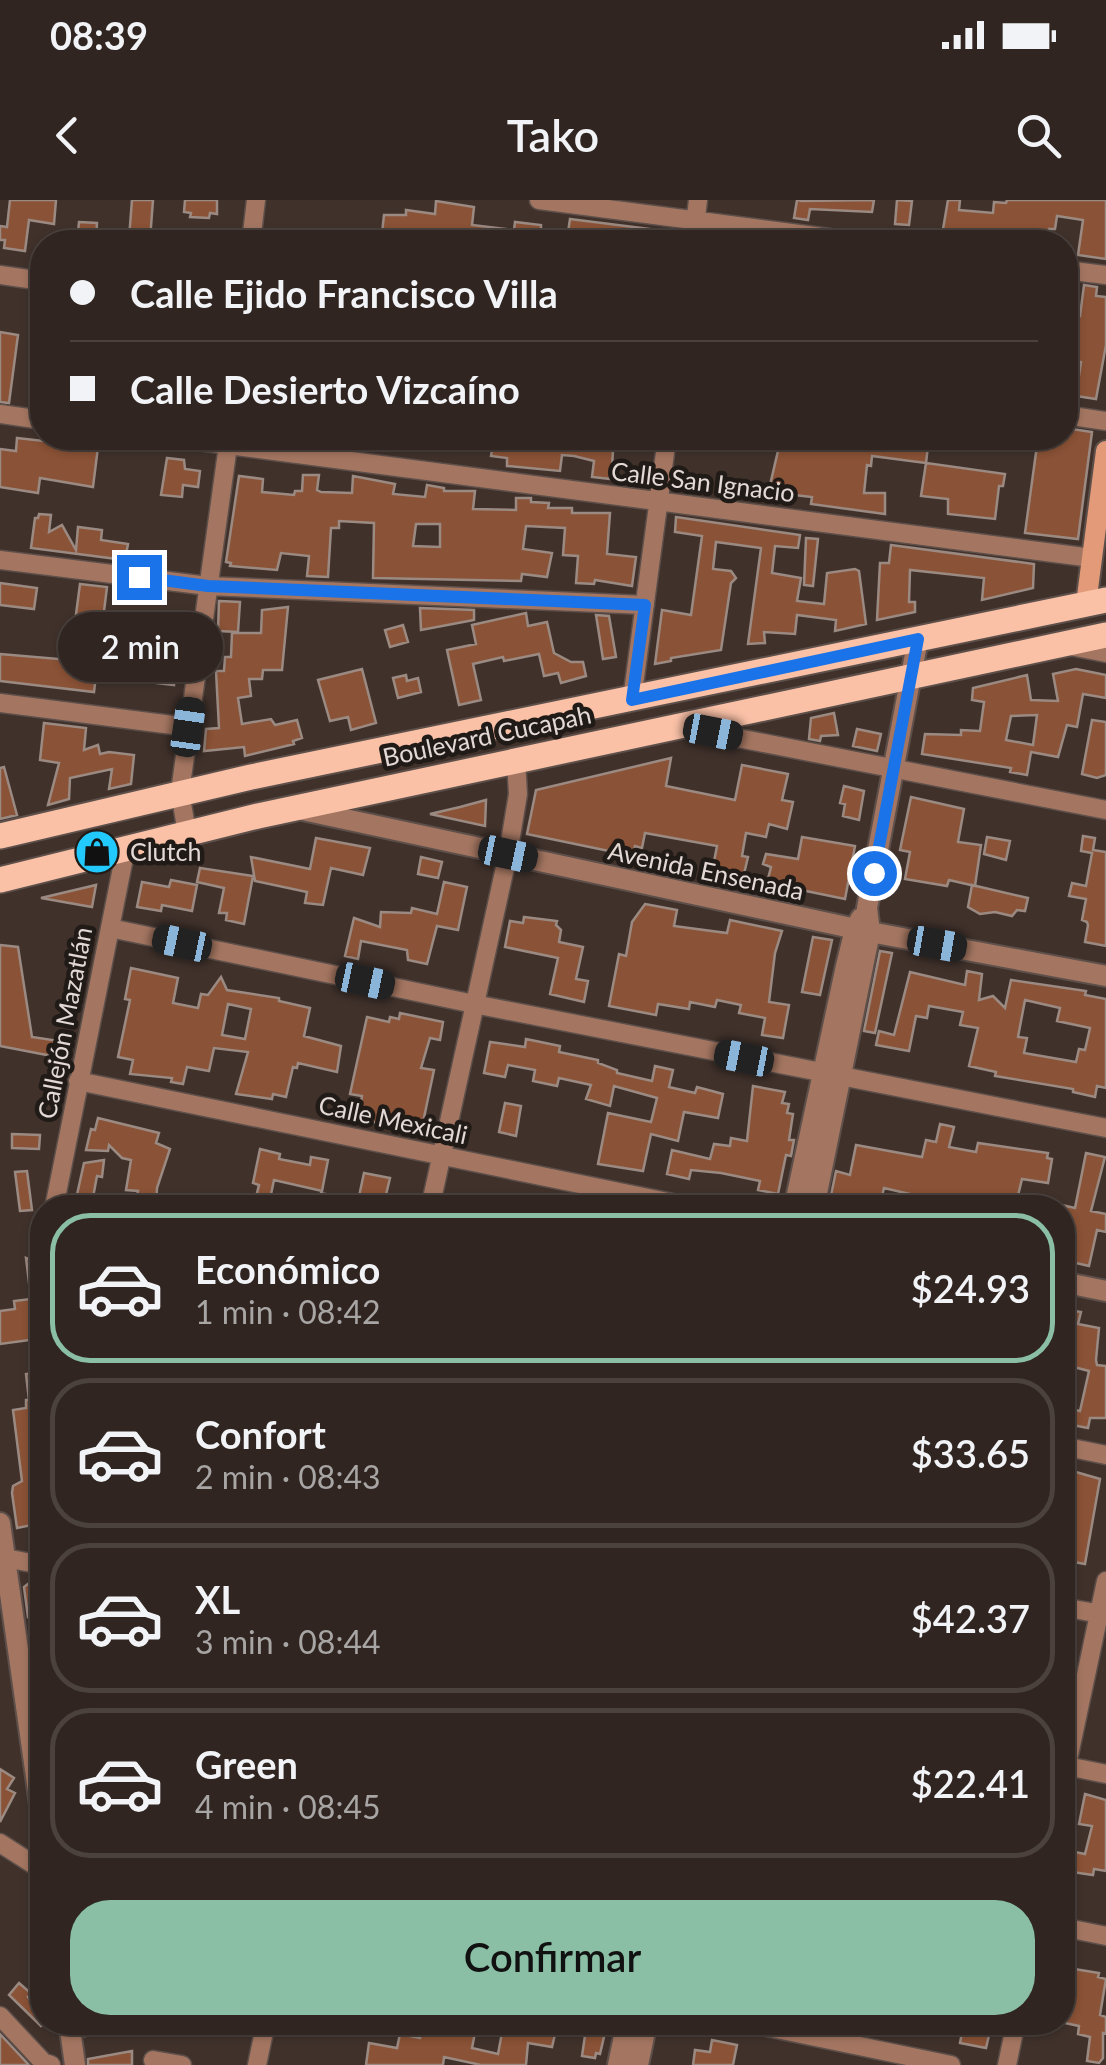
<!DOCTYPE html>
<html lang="es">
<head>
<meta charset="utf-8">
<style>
	body { margin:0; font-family:Lato,sans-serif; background:#382d29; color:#f1f3f6; height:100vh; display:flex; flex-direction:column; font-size:38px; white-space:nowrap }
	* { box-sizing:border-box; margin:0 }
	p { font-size:32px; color:#a8a5a5 }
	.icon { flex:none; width:55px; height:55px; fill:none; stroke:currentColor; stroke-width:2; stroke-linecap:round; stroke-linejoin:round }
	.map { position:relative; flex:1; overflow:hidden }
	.sheet { position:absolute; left:30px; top:995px; width:1045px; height:840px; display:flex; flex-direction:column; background:#302520; border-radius:40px; box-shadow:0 2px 8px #0004,0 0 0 2px #4b423e }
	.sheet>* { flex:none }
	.guide { position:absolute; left:30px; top:30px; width:1048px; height:220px; border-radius:40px; box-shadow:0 2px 8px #0004,0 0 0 2px #4b423e; display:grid; align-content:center; height:220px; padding:0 40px; background:#302520 }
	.end { position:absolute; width:45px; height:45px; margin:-22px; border:12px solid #1a73e8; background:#fff; box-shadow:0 0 0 5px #fff }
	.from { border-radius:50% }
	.bubble { position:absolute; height:70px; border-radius:35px; background:#302520; box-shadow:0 2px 8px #0004,0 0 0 2px #4b423e; font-size:32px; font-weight:600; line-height:70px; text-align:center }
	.car { position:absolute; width:30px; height:60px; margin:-30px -15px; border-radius:12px; box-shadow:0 0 8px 2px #0007; background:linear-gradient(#222 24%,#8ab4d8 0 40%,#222 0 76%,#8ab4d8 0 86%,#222 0) }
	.guide b { display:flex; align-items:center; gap:35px; height:95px; font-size:38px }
	.guide b+b { border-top:2px solid #4b423e }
	.guide i { width:25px; height:25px; background:#f1f3f6 }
	ul { padding:18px 0 0; list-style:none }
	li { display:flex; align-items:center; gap:30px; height:150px; margin:0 20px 15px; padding:0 20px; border:5px solid #4b423e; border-radius:40px }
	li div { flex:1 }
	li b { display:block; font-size:38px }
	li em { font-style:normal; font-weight:600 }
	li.on { border-color:#8abfa5 }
	li>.icon { width:90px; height:90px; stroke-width:1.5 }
	.primary-button { display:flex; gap:20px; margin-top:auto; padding:20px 40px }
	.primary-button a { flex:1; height:115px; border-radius:40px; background:#8abfa5; color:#111; font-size:40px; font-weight:600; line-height:115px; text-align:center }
	.status { display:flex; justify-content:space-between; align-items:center; height:70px; padding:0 50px; background:#302520; direction:ltr }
	.status svg { height:28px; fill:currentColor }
	header { display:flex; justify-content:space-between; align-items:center; height:130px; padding:0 40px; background:#302520; font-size:45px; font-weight:600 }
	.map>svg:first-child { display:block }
	.building { fill:#8a5236; stroke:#9b8a82; stroke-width:2.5; fill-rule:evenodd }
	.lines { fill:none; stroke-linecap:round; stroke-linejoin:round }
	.minor-casing { stroke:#5d4f4a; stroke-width:21 }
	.tertiary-casing { stroke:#5d4f4a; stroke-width:24 }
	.secondary-casing { stroke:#5d4f4a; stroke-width:24 }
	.primary-casing { stroke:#5d4f4a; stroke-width:29 }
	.minor { stroke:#a47661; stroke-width:18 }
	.tertiary { stroke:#a47661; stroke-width:20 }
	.secondary { stroke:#e39a78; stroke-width:20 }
	.primary { stroke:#fac1a7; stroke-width:25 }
	.route { stroke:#1a73e8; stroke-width:12 }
	.labels { text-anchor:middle; stroke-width:9; stroke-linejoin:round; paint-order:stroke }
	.street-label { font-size:25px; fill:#e3d9d5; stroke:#211b18 }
	.poi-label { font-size:25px; fill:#e3d9d5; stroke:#211b18; text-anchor:start }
</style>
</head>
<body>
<div class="status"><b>08:39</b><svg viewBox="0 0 49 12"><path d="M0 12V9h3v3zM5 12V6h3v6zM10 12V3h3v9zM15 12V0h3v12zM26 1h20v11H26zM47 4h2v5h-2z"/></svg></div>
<header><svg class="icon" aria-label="back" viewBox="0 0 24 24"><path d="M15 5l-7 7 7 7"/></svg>Tako<svg class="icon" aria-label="search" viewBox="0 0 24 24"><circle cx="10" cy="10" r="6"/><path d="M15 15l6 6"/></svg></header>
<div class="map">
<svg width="1106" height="1865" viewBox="0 0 1106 1865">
	<rect width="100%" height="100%" fill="#40312b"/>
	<path class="building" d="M10,0H56L54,24L29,20L25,51L4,48L5,40H0V26L7,27Z
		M132,0H153L150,40L129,38Z
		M185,0H217V14L210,13L209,18L190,17L191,13L184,12Z
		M797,0L802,1L874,0L872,12L810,9L808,20L794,18Z
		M897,0L912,1L909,25L895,24Z
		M948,0H960L959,10L993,13L994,2L1006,3L1007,0H1106V59L1078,55L1083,20L1057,16L1055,29H1049L1047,42H1010L981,38L982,32L943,29Z
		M436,1L474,7L472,25L514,30L515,22L541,25V30L566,32L565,42H381L384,15H406V10L435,14Z
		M570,19L682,33L681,42H620L621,40L583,35V40L567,39Z
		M79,22L97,23L96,42H77Z
		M1084,85L1097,87L1096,96L1106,97V145L1096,199L1076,196L1081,162L1065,160V114L1080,116Z
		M0,132L18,135L9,203L0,202Z
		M1065,228L1092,232L1078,339L1025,333L1038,238H1065Z
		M17,238L98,247L93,287L40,278L38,293L0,287V249L16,251Z
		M494,238H614L611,279L592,277L594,261L574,256L562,255L560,271L507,266V258L491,256Z
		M781,238H929L926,263L1005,274L1003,286H999L995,319L948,314V299L921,296L926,263L872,256L871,266L867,265L864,293H885V314L811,304L812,297L785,294V300L767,298Z
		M167,258L184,260L185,269L200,271L198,287L183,285L182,297L161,295Z
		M303,275H319L317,290L321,292L352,293L353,276L395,284L393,294L425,297L427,285L444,288V291H475L473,309L516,310V298H531V302L549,303L548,308H572V313H610L607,354L636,357L632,386L595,380L594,384L576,383L578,356L563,355L565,328L526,326L523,349L552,353L547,377L522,374L521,381L373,378L374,323L339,321V328H331L328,377L307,376L309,356L281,353L277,370L230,366L231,363L226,362L239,276L263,279L262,292L294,295L295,291H302ZM416,324H440V347L413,346Z
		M39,314L51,315L49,332L62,325L76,350L78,327L102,330L101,340L128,344L125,360L31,348L35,318H38Z
		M676,317L800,335L798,348L775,346L772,373L801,378L797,401L824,404L827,373L855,369L859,371L866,424L835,431L836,420L797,415L795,434L764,432L765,443L748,444L761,348L716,342L713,369L731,371L736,378L731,383L721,450L671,458V461L655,464L662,410L691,415L702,336L675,332Z
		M806,338L818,339L813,386L804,385Z
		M891,345L1034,364L1033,388L982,400L984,378L910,370L909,402H915V412L877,420L880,363H889Z
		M0,383L37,388L34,409L0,405Z
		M80,384L107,387L94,492L0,481V454L70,460Z
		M219,401L240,402L238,432L218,431Z
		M288,407L282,470H263L262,479H249L251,496L238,498L242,524L271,519L275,525L297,520L302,538L293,541L294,544L245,556L244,547L204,551L206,529L219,528L216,471H224L225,457H231L232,433H261L262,410Z
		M420,408L474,410V420L421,430Z
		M526,413L528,426L547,422L554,453L571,462H583L586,476L561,483L558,473L544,476L539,454L504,461L503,457L473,464L481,500L459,505L447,450L476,444L472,425Z
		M596,415L609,416L616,457L603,459Z
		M403,425L408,442L390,447L385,430Z
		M159,455L177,457L174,485L147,482L150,462H156Z
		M362,469L376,523L351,530L348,517L330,521L318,480Z
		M1076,469L1106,475V498L1083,494L1077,527L1067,525L1058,557L1031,552L1027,575L1010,572L1011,568L922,554L925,534L961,535V530L980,531L984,502L972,500L973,488L1027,475L1031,500L1058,501L1053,474ZM1037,515L1033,545L1006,540L1011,516Z
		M406,475L407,481L418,478L421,492L398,498L393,478Z
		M834,513L838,535L821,536L820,541L809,539L811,518Z
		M1092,520L1106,522V575L1097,578L1082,574Z
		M44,523L86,528L84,550L98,545L100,554L109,552L134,555L131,584L109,589L112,569L70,578L69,599L48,605L59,563L40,560Z
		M857,529L881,534L877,551L853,546Z
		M671,558L666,586L735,600L742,565L788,574L782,600L793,602L787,629L769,624L766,637L746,633L742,656L748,657L743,678L712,672L717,646L645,633L642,648L635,646L633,656L527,634L536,590Z
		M4,567L17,615L0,619V568Z
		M844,586L864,591L859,620L843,616L845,604L840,603Z
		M911,597L964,609L958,642L981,645L975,686L949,680L947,686L905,679L910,652L900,650Z
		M486,600L485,626L430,614L460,607Z
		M1083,636L1095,638L1093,650L1106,652V746L1085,742L1088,725L1087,722L1082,720L1086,699L1069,696L1072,683L1086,686L1092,653L1081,651Z
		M802,637L855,646L845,699L767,683L771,667L763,664L766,654L798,659Z
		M987,637L1010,641L1006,660L984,654Z
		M316,638L370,648L363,675L331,668L323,705L305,703L307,692L255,681L251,657L310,669Z
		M421,657L442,662L438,678L418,674Z
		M200,668L253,676L244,724L226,720L227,713H219L224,688L197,682Z
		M171,680L197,685L192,711L162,705L161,711L137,707L142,682L169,687Z
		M444,682L467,687L458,730L437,726L427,764L408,760L407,750L361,741L358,759L345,756L354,718L380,727L381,712L411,713L412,708L437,714Z
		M96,685L92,707L41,698Z
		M972,685L1028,698L1025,711L1017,710L1012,716L995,712L980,714L968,707Z
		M645,704L677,710L674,726L727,733L730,720L782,731L775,753L769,802L789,805L783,838L762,835L765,818L739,813L741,805L717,800L715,807L690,802L689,809L658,804L656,815L609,806L619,754L626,756L632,722Z
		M524,717L557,721L556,725L561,730L559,742L583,747L576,779L588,781L584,802L550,794L558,758L505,747L510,721L523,723Z
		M813,737L832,740L820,795L802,792Z
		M0,745L18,747L32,837L59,841L57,857L0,846Z
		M880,751L892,753L875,833L864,831Z
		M131,768L178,778L173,803L198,808L201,794L208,795L221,777L227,790L279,798V801L310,808L304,836L341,846L337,872L298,863L297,868L293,867L286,897L273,894L272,899L236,894L248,852L214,848L209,871L187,867L183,884L171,882L172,878L130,874L133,860L118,857L130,800L125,799ZM228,804L251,809L245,839L222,835Z
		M967,771L982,774L979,800L993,796L1005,808L1011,780L1086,791L1085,795L1106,799V888L1097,886L1095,897L1073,892V889L995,876L996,872L969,866L978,828L960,825L963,812L929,806L927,818L916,816L909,851L876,845L879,831L894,835L910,772L965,785ZM1025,800L1060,808L1057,821L1090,828L1085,850L1079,849L1076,862L1024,853L1027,838L1018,837Z
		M400,813L443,822L440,840L430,838L421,868L434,870L421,932L358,919L362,896L350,894L367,817L389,822L390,817L399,819Z
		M526,839L560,846L559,852L598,860V863L617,870V873L652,881L655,866L673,870L669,887L695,893L697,887L723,894L718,918L684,912L678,941L651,934L643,971L598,964L608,913L651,922L657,898L614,886L610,906L586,899L591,885L559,878L557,886L533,881L535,870L508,865L505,877L484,873L490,842L525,847Z
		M753,886L785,892L782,903L789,904L787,913L793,914L789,940H794L791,956L786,955L778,994L758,990L760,981L721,973L691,970L689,979L667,974L672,950L710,959L714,944L730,946L731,938L747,941Z
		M505,903L521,906L516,936L499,932Z
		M98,918L159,933L156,943L170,949L157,988L156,1008H134L138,991L126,990L131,960L122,958L109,945L108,951L86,950L91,929L95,930Z
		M940,924L954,927L949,947L976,952L978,943L1048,953L1047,958L1052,959L1048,983L1022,979L1015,1008H917L919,998L914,997V995L884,988L879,1008L829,1005L836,971L850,975L856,945L922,957L926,940L936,942Z
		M12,934L40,935L39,949L12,948Z
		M260,949L280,954L279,959L310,965L311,957L328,960L322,991L274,980L269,1004L255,1001L259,985L253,983Z
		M1086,953L1105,957L1091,1011L1106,1014V1032L1097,1030L1089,1066L1063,1060L1069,1038L1063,1037L1067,1022L1062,1021V1005L1075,1008Z
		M104,960L102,977L97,976L91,1008H74L84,963Z
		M27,971L32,1010L20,1011L15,972Z
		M364,973L390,978L386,995L394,996L391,1008H318L321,993L358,1001Z
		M26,1058L42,1064V1128L35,1129L37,1139L0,1144V1111L15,1109L14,1101L31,1099Z
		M1062,1109L1081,1112L1078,1124L1099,1128L1096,1160L1097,1165L1106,1166V1218H1090L1088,1228L1072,1225L1075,1210L1080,1211L1089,1171L1062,1164Z
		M41,1172L42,1292L32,1325L17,1328L12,1293L13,1286L22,1281L13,1210L26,1208V1200H29L26,1174Z
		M1062,1268L1100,1279L1085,1364L1062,1360Z
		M29,1383L42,1386V1415L28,1417L24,1387Z
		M0,1569L14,1578L7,1589L15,1593L0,1622Z
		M1085,1594L1106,1600V1671L1094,1669L1093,1675L1072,1672L1075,1652L1085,1654L1092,1626L1079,1624Z
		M1062,1767L1099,1773L1098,1777L1106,1779L1100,1815L1106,1817V1834L1103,1833V1858L1099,1863L1087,1861L1090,1837L1078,1834L1079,1826L1065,1823L1067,1809L1062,1808Z
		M19,1783L34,1796L28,1797L42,1817V1822H46L41,1826L9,1795Z
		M83,1822H131V1830L85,1836Z
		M278,1822H311L309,1835L277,1831Z
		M422,1822L475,1833L472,1848L498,1854L504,1822H558L552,1847L528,1843L526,1865H481L444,1857L443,1865H366L369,1843L397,1848L400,1834L420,1838Z
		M587,1822L607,1824L600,1854L596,1853L595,1858L582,1856Z
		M964,1822H983L982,1829L990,1831L986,1848L960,1843Z
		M0,1834L29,1865H0Z
		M712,1840L737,1845L733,1865H693L695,1850L710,1852Z
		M132,1851V1865H88V1859Z"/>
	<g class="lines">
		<defs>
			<path id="minor" d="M539,0L860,42
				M251,42L256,0
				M693,42L698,0
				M1065,70L1106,75
				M0,75L42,81
				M0,214L42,220
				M1065,215L1106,221
				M175,238L1092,358
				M0,360L208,386L645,405
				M1070,446L1106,453
				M632,500L667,238
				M0,503L188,527
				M687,528L1106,610
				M187,633L180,592L229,238
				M110,728L474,804L1106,928
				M78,881L697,1008
				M54,1008L126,648
				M430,1008L508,654L518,594L516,560
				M1062,1246L1106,1255
				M5,1358L42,1365
				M1062,1407L1106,1415
				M1062,1565L1106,1574
				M1062,1588L1106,1381
				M0,1643L42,1670
				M1062,1727L1106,1736
				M0,1816L43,1862L51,1865
				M743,1822L951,1865
				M153,1860L182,1865
				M257,1865L266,1822
				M1007,1865L1016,1822"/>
			<path id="tertiary" d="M298,609L870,732L1106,776
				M794,1008L846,766L855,729L861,718
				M814,1008L870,732L867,708L918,439
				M1062,1082L1106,1091
				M0,1323L42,1619
				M69,1822L75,1865
				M618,1865L627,1822
				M638,1865L647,1822"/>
			<path id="secondary" d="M1086,404L1106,251"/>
			<path id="primary" d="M0,636L251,577L1106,400
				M0,680L258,616L1106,435"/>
		</defs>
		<use href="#minor" class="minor-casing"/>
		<use href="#tertiary" class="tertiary-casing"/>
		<use href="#secondary" class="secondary-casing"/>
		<use href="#primary" class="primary-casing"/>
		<use href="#minor" class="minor"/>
		<use href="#tertiary" class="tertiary"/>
		<use href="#secondary" class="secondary"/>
		<use href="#primary" class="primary"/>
	</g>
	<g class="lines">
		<path class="route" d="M139,377L208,386L645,405L632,500L918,439L874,673"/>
	</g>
	<defs>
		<symbol id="shop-disc" viewBox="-11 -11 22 22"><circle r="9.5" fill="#21c9fd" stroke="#211b18"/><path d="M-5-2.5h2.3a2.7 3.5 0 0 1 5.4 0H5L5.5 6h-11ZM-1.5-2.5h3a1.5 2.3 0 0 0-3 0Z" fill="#111"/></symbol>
	</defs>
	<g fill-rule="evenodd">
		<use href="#shop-disc" x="72" y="627" width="50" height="50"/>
	</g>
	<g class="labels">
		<g class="street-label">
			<text transform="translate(703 282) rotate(7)" y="9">Calle San Ignacio</text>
			<text transform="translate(487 536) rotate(-12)" y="9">Boulevard Cucapah</text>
			<text transform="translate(706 671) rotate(12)" y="9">Avenida Ensenada</text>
			<text transform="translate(65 823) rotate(-79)" y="9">Callejón Mazatlán</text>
			<text transform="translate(393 920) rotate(12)" y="9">Calle Mexicali</text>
		</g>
		<g class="poi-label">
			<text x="130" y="661">Clutch</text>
		</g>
	</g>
</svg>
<i class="end from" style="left:874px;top:673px"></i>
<i class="end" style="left:139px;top:377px"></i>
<div class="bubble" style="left:58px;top:412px;width:165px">2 min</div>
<i class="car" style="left:188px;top:527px;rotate:8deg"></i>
<i class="car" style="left:713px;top:532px;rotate:101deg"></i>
<i class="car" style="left:508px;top:654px;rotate:102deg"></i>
<i class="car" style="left:182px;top:743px;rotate:282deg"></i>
<i class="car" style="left:937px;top:744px;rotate:100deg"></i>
<i class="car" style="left:365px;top:781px;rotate:102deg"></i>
<i class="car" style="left:744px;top:858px;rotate:281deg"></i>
<div class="guide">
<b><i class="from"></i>Calle Ejido Francisco Villa</b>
<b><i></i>Calle Desierto Vizcaíno</b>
</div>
<section class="sheet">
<ul>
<li class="on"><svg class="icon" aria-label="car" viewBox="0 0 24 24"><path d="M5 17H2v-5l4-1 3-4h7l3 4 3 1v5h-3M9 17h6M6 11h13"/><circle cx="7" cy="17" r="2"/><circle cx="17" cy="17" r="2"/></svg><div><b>Económico</b><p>1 min · 08:42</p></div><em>$24.93</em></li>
<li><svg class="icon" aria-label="car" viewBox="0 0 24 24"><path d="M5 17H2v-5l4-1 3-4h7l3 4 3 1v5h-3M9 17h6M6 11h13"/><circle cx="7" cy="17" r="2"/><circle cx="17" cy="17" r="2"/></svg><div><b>Confort</b><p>2 min · 08:43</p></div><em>$33.65</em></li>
<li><svg class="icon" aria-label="car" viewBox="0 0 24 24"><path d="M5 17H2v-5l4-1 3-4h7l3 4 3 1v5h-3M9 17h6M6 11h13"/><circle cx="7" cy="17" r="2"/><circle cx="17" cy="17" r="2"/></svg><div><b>XL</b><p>3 min · 08:44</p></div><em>$42.37</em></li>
<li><svg class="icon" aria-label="car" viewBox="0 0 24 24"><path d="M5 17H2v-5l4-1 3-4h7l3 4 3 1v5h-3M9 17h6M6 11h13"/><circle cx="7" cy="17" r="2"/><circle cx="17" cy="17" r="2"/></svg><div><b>Green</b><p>4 min · 08:45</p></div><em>$22.41</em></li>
</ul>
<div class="primary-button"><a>Confirmar</a></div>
</section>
</div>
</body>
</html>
